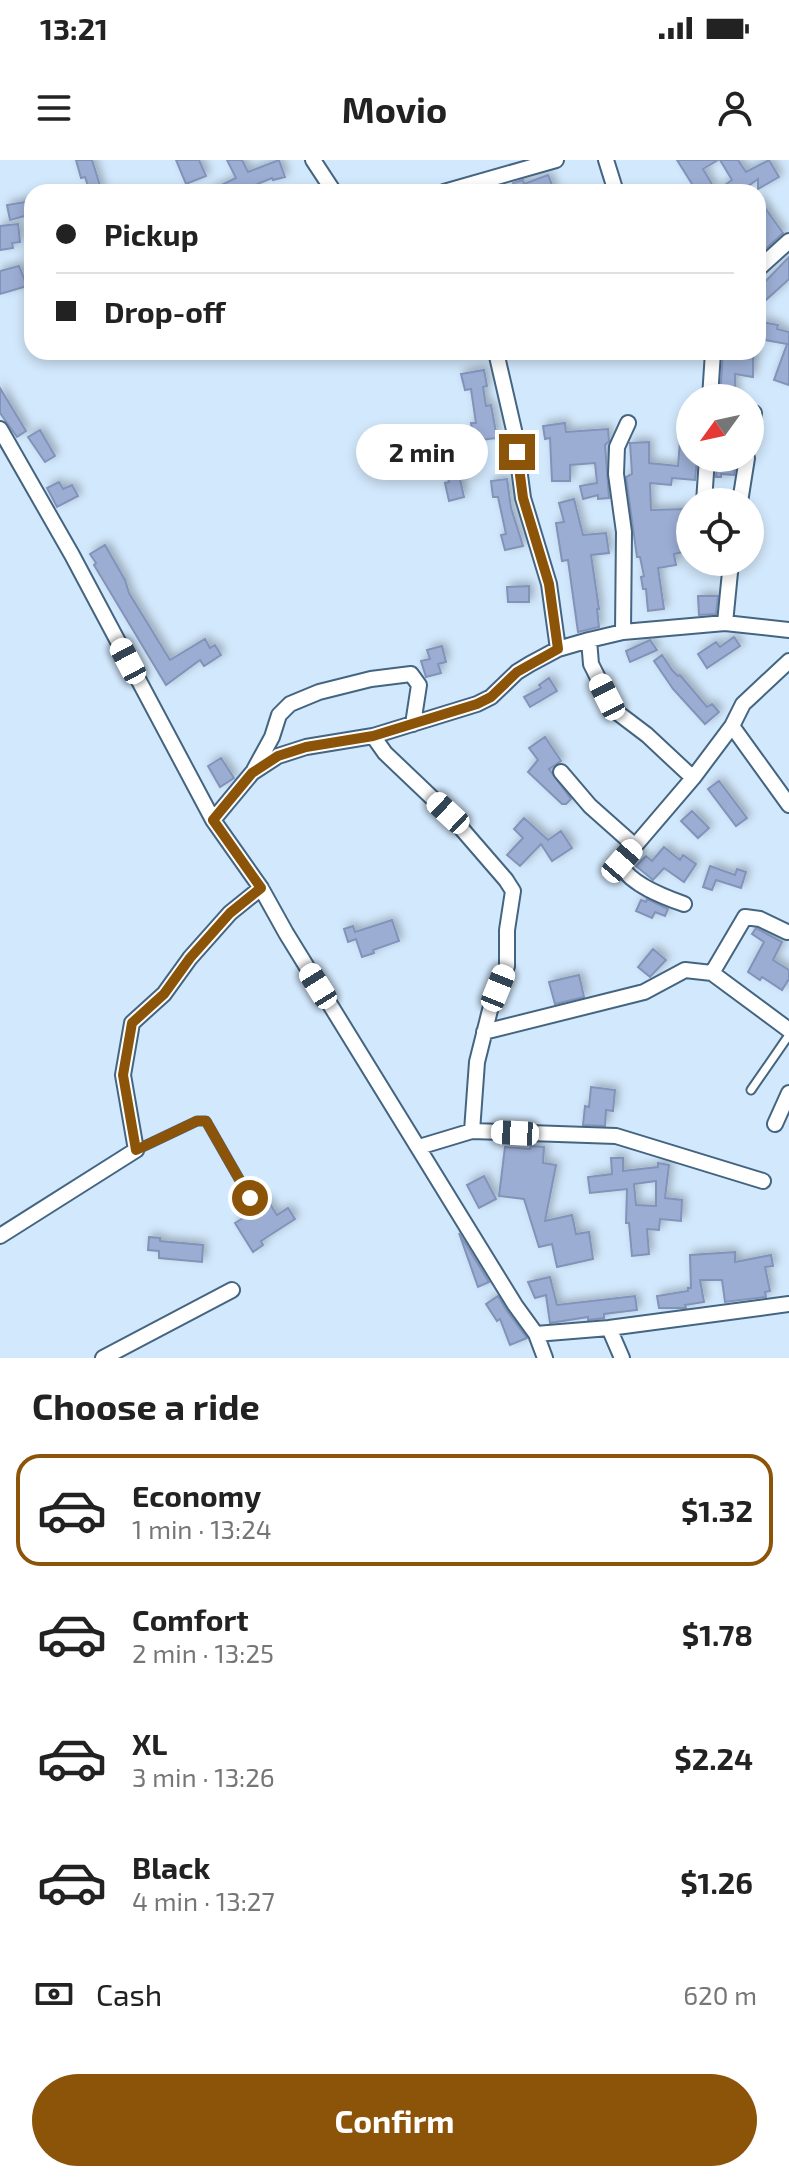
<!DOCTYPE html>
<html lang="en">
<head>
<meta charset="utf-8">
<style>
	body { margin:0; font-family:"Exo 2",sans-serif; background:#f6f6f6; color:#222; height:100vh; display:flex; flex-direction:column; font-size:30px; white-space:nowrap }
	* { box-sizing:border-box; margin:0 }
	p { font-size:26px; color:#767676 }
	.icon { flex:none; width:44px; height:44px; fill:none; stroke:currentColor; stroke-width:2; stroke-linecap:round; stroke-linejoin:round }
	.map { position:relative; height:1198px; overflow:hidden }
	.panel { display:flex; flex-direction:column; background:#fff; flex:1 }
	.panel>* { flex:none }
	.top-card { position:absolute; left:24px; top:24px; width:742px; height:176px; border-radius:24px; box-shadow:0 4px 12px #0003; display:grid; align-content:center; height:176px; padding:0 32px; background:#fff }
	.needle { width:52px; rotate:237deg }
	.controls { position:absolute; left:676px; top:224px; display:grid; gap:16px }
	.controls a { display:grid; place-items:center; width:88px; height:88px; border-radius:50%; background:#fff; box-shadow:0 4px 12px #0003; font-size:40px }
	.end { position:absolute; width:36px; height:36px; margin:-18px; border:10px solid #8c5409; background:#fff; box-shadow:0 0 0 4px #fff }
	.from { border-radius:50% }
	.bubble { position:absolute; height:56px; border-radius:28px; background:#fff; box-shadow:0 4px 12px #0003; font-size:26px; font-weight:700; line-height:56px; text-align:center }
	.car { position:absolute; width:24px; height:48px; margin:-24px -12px; border-radius:10px; box-shadow:0 0 6px 2px #0007; background:linear-gradient(#fff 24%,#345 0 40%,#fff 0 76%,#345 0 86%,#fff 0) }
	.top-card b { display:flex; align-items:center; gap:28px; height:76px; font-size:30px }
	.top-card b+b { border-top:2px solid #e0e0e0 }
	.top-card i { width:20px; height:20px; background:#222 }
	ul { padding:0; list-style:none }
	li { display:flex; align-items:center; gap:24px; height:112px; margin:0 16px 12px; padding:0 16px; border:4px solid transparent; border-radius:24px }
	li div { flex:1 }
	li b { display:block; font-size:30px }
	li em { font-style:normal; font-weight:700 }
	li.selected { border-color:#8c5409 }
	li>.icon { width:72px; height:72px; stroke-width:1.5 }
	h2 { padding:0 32px; font-size:36px; line-height:96px }
	.pay { display:flex; align-items:center; gap:20px; height:88px; padding:0 32px; font-size:30px }
	.pay p { margin-inline-start:auto }
	.cta { display:flex; gap:16px; margin-top:auto; padding:16px 32px }
	.cta a { flex:1; height:92px; border-radius:48px; background:#8c5409; color:#fff; font-size:32px; font-weight:700; line-height:92px; text-align:center }
	.status { display:flex; justify-content:space-between; align-items:center; height:56px; padding:0 40px; background:#fff; direction:ltr }
	.status svg { height:22px; fill:currentColor }
	header { display:flex; justify-content:space-between; align-items:center; height:104px; padding:0 32px; background:#fff; font-size:36px; font-weight:700 }
	.map>svg:first-child { display:block }
	.building { fill:#9badd3; stroke:#8293b9; stroke-width:2; fill-rule:evenodd; filter:url(#shadow) }
	.lines { fill:none; stroke-linecap:round; stroke-linejoin:round }
	.lane-casing { stroke:#446581; stroke-width:11 }
	.street-casing { stroke:#446581; stroke-width:18 }
	.lane { stroke:#fff; stroke-width:7 }
	.street { stroke:#fff; stroke-width:14 }
	.route { stroke:#8c5409; stroke-width:10 }
</style>
</head>
<body>
<div class="status"><b>13:21</b><svg viewBox="0 0 49 12"><path d="M0 12V9h3v3zM5 12V6h3v6zM10 12V3h3v9zM15 12V0h3v12zM26 1h20v11H26zM47 4h2v5h-2z"/></svg></div>
<header><svg class="icon" aria-label="menu" viewBox="0 0 24 24"><path d="M4 6h16M4 12h16M4 18h16"/></svg>Movio<svg class="icon" aria-label="person" viewBox="0 0 24 24"><circle cx="12" cy="8" r="4"/><path d="M4 21q1-7 8-7t8 7"/></svg></header>
<div class="map">
<svg width="789" height="1198" viewBox="0 0 789 1198">
	<defs>
		<filter id="shadow"><feDropShadow dx="3.5" dy="-3.5" stdDeviation="4" flood-color="#0004"/></filter>
	</defs>
	<rect width="100%" height="100%" fill="#d2e8fc"/>
	<path class="building" d="M76,0H92L102,32H90L85,17L81,18Z
		M176,0H199L206,16L186,24Z
		M227,0H242L248,12L279,0L285,17L273,20L272,18L238,32H207L236,18Z
		M677,0H718L703,9L716,31L732,20L720,0H738L746,12L769,0L779,17L758,29V19L740,32H697Z
		M548,15L555,32H505L515,27L513,23L523,20L524,24Z
		M758,38L783,73L758,96Z
		M32,41V54L10,60L7,45Z
		M18,64L20,82L12,83L13,88L0,90V66Z
		M789,97V119L766,140L758,129Z
		M19,106L27,126L0,134V111Z
		M762,162L778,165L777,169L789,172V225L774,220L787,184L759,179Z
		M723,192H753V217L735,214V238H720Z
		M484,210L487,226L483,227L486,246L491,245L497,278L474,281L471,263H476L471,229L465,230L461,214Z
		M0,228L26,271L17,277L0,253Z
		M565,263L566,272L608,269L609,281L605,285L609,338L598,339V335L583,339L580,326L597,323L595,303L570,305V321H552L550,278L545,279L543,266Z
		M681,269L690,270V298H697L695,320L672,318L671,325L650,323L651,350L686,349L687,364L683,365L688,391L674,394L676,405L658,408L664,449L648,451L646,429H643L641,417L644,416L640,397H637L626,317L632,314L630,283L649,282V303L678,306Z
		M40,270L55,296L45,302L28,277Z
		M717,298H737L734,315L721,314V317H716Z
		M457,306L464,337L449,341L445,323L449,322L447,309Z
		M507,319L511,348L523,386L505,390L501,375L506,374L498,337H493L491,321Z
		M59,322L63,329L72,325L78,336L57,347L47,328Z
		M574,339L583,375L606,373L609,393L591,395L599,449H597L599,467L578,472L568,400L562,401L556,363L564,362L559,343Z
		M105,385L125,420L129,433L170,500L205,479L210,488L215,485L221,495L204,506L200,500L166,525L94,405L96,403L90,394Z
		M529,426V442H508L507,427Z
		M698,436H718L716,454L699,455Z
		M734,477L740,486L707,508L698,494L716,482L720,487Z
		M650,480L657,490L630,502L626,491Z
		M442,486L446,502L438,504L441,513L426,517L421,501L430,499L427,490Z
		M662,495L672,510L678,516L680,515L707,547L712,544L719,552L705,564L673,529L654,501Z
		M549,518L557,531L530,547L524,537L541,528L539,525Z
		M545,577L561,601L549,609L571,639L566,644H562L528,612L538,600L529,588Z
		M221,598L234,618L220,627L208,606Z
		M719,621L747,658L736,666L708,629Z
		M692,651L709,668L698,678L681,661Z
		M524,658L548,680L561,671L572,688L552,701L541,684L520,706L507,695L523,678L514,669Z
		M664,687L680,700L683,695L696,704L684,722L664,708L653,720L636,706L646,696L652,701Z
		M710,706L735,715L737,709L746,712L741,728L716,720L712,730L703,727Z
		M647,739L668,749L665,756L655,752L652,758L636,751L641,740L646,742Z
		M392,760L399,781L373,790L374,793L362,797L356,779L348,782L344,769L353,766L355,772Z
		M756,768L782,782L773,800L789,810V819L782,830L762,817L760,820L748,812L764,782L752,774Z
		M653,789L666,800L650,817L638,807Z
		M579,815L584,837L555,844L549,822Z
		M591,927L615,930L613,951L606,950L605,966L583,965L585,946L589,947Z
		M531,986L544,987L543,1003L556,1005L545,1061L572,1055L576,1074L589,1072L593,1099L557,1107L552,1084L539,1087L524,1039L499,1036L505,987L530,989Z
		M611,998H623V1011L658,1007V1003L669,1005L665,1038L682,1040L681,1061L660,1059L659,1070L647,1069L649,1094L632,1096L629,1063H626L627,1029L590,1033L588,1017L612,1014ZM656,1021V1046L636,1045L634,1024Z
		M484,1016L496,1039L479,1048L467,1025Z
		M267,1039L277,1055L288,1048L295,1059L261,1081L263,1085L253,1092L235,1063L259,1048L257,1045Z
		M459,1073L489,1122L478,1127Z
		M149,1077L160,1078V1081L203,1085L202,1102L159,1098V1091L148,1090Z
		M735,1092V1102L771,1095L773,1106L765,1107L770,1131L765,1132L766,1137L725,1142L722,1120H700L704,1142L685,1145L686,1148H659L657,1136L688,1131V1128H691L690,1095Z
		M550,1117L557,1145L635,1136L637,1150L604,1154V1158L588,1160V1157L550,1163L546,1135L535,1138L528,1122Z
		M498,1136L507,1151L527,1178L510,1185L500,1159L497,1161L486,1144Z"/>
	<g class="lines">
		<defs>
			<path id="lane" d="M751,930L789,875
				M136,990L197,961H206L250,1038"/>
			<path id="street" d="M313,0L334,32
				M606,0L616,32
				M444,32L556,0
				M758,109L789,81
				M496,192L514,270L523,338L549,424L558,489
				M710,238L713,192
				M0,269L72,395L213,660L261,728L286,773L515,1145L536,1174L545,1198
				M750,279L754,253
				M704,342L707,298
				M740,342L747,298
				M725,463L731,402
				M623,472L624,372L616,314L617,287L628,263
				M589,480L591,504L614,550L647,575L693,618
				M732,566L789,645
				M373,576L385,593L448,653L506,720L513,731L507,770V806L490,850L477,902L472,971
				M254,610L272,577L279,555L290,544L319,532L371,519L411,514L419,525L413,564
				M561,612L590,646L635,686
				M213,660L252,613L278,596L306,587L373,576L477,544L491,537L517,512L530,504L558,489L589,480L623,472L725,463L789,470
				M684,744C664,737 632,725 621,706L622,701L693,618L732,566L743,544L789,501
				M712,813L745,757L760,759L787,772
				M484,872L644,832L685,810L712,813L789,870
				M775,964L789,933
				M419,987L472,971L616,976L763,1021
				M0,1076L136,990L123,915L132,863L164,834L190,798L230,753L261,728
				M609,1168L622,1198
				M536,1174L609,1168L789,1144
				M103,1198L232,1130"/>
		</defs>
		<use href="#lane" class="lane-casing"/>
		<use href="#street" class="street-casing"/>
		<use href="#lane" class="lane"/>
		<use href="#street" class="street"/>
	</g>
	<g class="lines">
		<path class="route" d="M250,1038L206,961H197L136,990L123,915L132,863L164,834L190,798L230,753L261,728L213,660L252,613L278,596L306,587L373,576L477,544L491,537L517,512L558,489L549,424L523,338L517,292"/>
	</g>
</svg>
<div class="controls">
<a><svg class="needle" viewBox="-14 -14 28 28"><path d="M0-13l5 13h-10z" fill="#e53935"/><path d="M0 13l5-13h-10z" fill="#767676"/></svg></a>
<a><svg class="icon" aria-label="locate" viewBox="0 0 24 24"><circle cx="12" cy="12" r="6"/><path d="M12 2v4M12 18v4M2 12h4M18 12h4"/></svg></a>
</div>
<i class="end from" style="left:250px;top:1038px"></i>
<i class="end" style="left:517px;top:292px"></i>
<div class="bubble" style="left:356px;top:264px;width:132px">2 min</div>
<i class="car" style="left:128px;top:501px;rotate:332deg"></i>
<i class="car" style="left:607px;top:537px;rotate:333deg"></i>
<i class="car" style="left:448px;top:653px;rotate:313deg"></i>
<i class="car" style="left:622px;top:701px;rotate:41deg"></i>
<i class="car" style="left:318px;top:826px;rotate:328deg"></i>
<i class="car" style="left:498px;top:828px;rotate:22deg"></i>
<i class="car" style="left:515px;top:973px;rotate:273deg"></i>
<div class="top-card">
<b><i class="from"></i>Pickup</b>
<b><i></i>Drop-off</b>
</div>
</div>
<section class="panel">
<h2>Choose a ride</h2>
<ul>
<li class="selected"><svg class="icon" aria-label="car" viewBox="0 0 24 24"><path d="M5 17H2v-5l4-1 3-4h7l3 4 3 1v5h-3M9 17h6M6 11h13"/><circle cx="7" cy="17" r="2"/><circle cx="17" cy="17" r="2"/></svg><div><b>Economy</b><p>1 min · 13:24</p></div><em>$1.32</em></li>
<li><svg class="icon" aria-label="car" viewBox="0 0 24 24"><path d="M5 17H2v-5l4-1 3-4h7l3 4 3 1v5h-3M9 17h6M6 11h13"/><circle cx="7" cy="17" r="2"/><circle cx="17" cy="17" r="2"/></svg><div><b>Comfort</b><p>2 min · 13:25</p></div><em>$1.78</em></li>
<li><svg class="icon" aria-label="car" viewBox="0 0 24 24"><path d="M5 17H2v-5l4-1 3-4h7l3 4 3 1v5h-3M9 17h6M6 11h13"/><circle cx="7" cy="17" r="2"/><circle cx="17" cy="17" r="2"/></svg><div><b>XL</b><p>3 min · 13:26</p></div><em>$2.24</em></li>
<li><svg class="icon" aria-label="car" viewBox="0 0 24 24"><path d="M5 17H2v-5l4-1 3-4h7l3 4 3 1v5h-3M9 17h6M6 11h13"/><circle cx="7" cy="17" r="2"/><circle cx="17" cy="17" r="2"/></svg><div><b>Black</b><p>4 min · 13:27</p></div><em>$1.26</em></li>
</ul>
<div class="pay"><svg class="icon" aria-label="cash" viewBox="0 0 24 24"><path d="M3 7h18v10H3z"/><circle cx="12" cy="12" r="2"/></svg>Cash<p>620 m</p></div>
<div class="cta"><a>Confirm</a></div>
</section>
</body>
</html>
